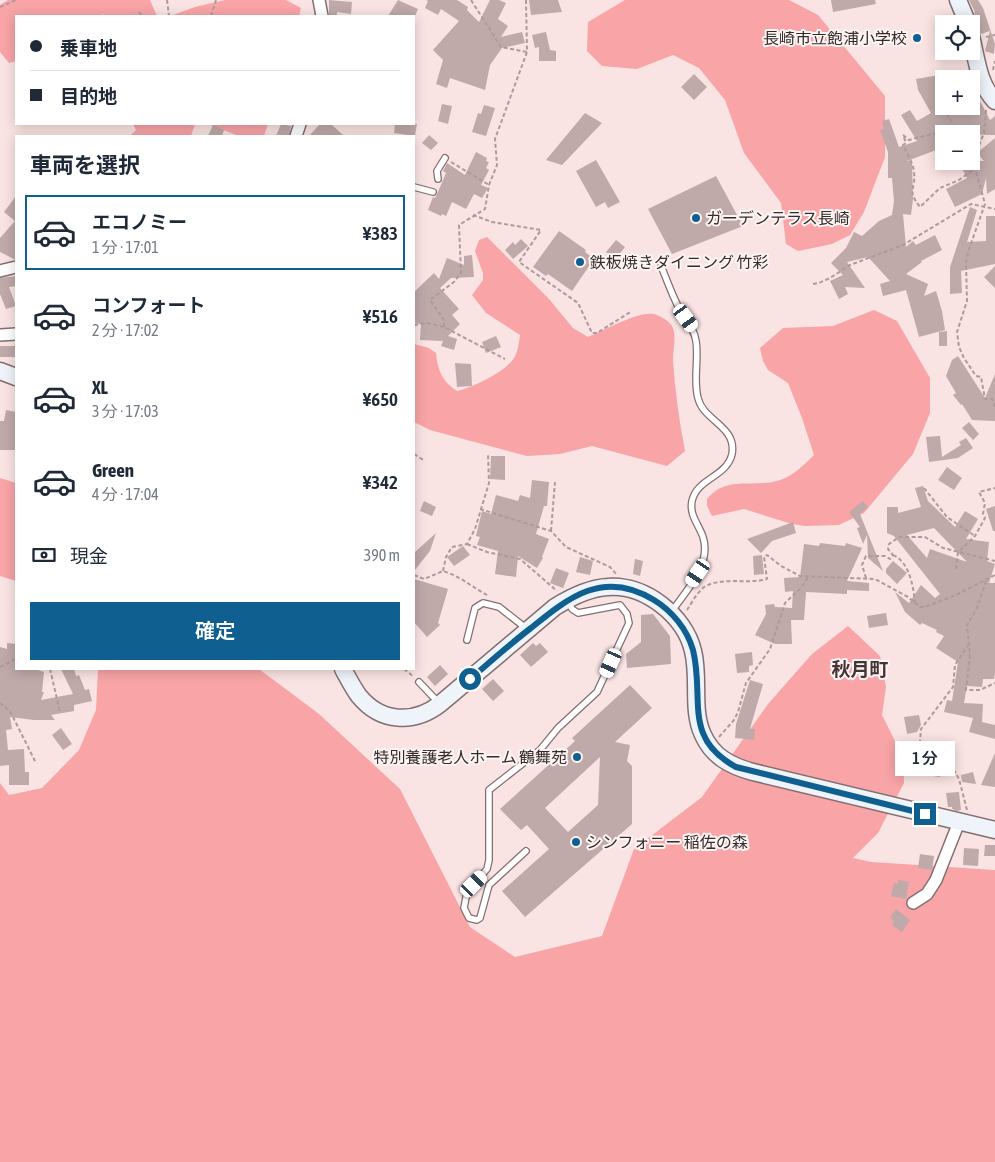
<!DOCTYPE html>
<html lang="ja">
<head>
<meta charset="utf-8">
<style>
	body { margin:0; font-family:"Asap Condensed","Noto Sans JP",sans-serif; background:#f6f6f7; color:#1f2937; height:100vh; display:flex; flex-direction:column; font-size:19px; white-space:nowrap }
	* { box-sizing:border-box; margin:0 }
	p { font-size:16px; color:#747a83 }
	.icon { flex:none; width:28px; height:28px; fill:none; stroke:currentColor; stroke-width:2; stroke-linecap:round; stroke-linejoin:round }
	.map { position:relative; flex:1; overflow:hidden }
	.sheet { position:absolute; left:15px; top:135px; width:400px; height:535px; display:flex; flex-direction:column; background:#fff; border-radius:0px; box-shadow:0 2px 12px #0003 }
	.sheet>* { flex:none }
	.guide { position:absolute; left:15px; top:15px; width:400px; height:110px; border-radius:0px; box-shadow:0 2px 12px #0003; display:grid; align-content:center; height:110px; padding:0 15px; background:#fff }
	.controls { position:absolute; left:935px; top:15px; display:grid; gap:10px }
	.controls a { display:grid; place-items:center; width:45px; height:45px; border-radius:0px; background:#fff; box-shadow:0 2px 12px #0003; font-size:25px }
	.end { position:absolute; width:22px; height:22px; margin:-11px; border:6px solid #105f91; background:#fff; box-shadow:0 0 0 2px #fff }
	.from { border-radius:50% }
	.bubble { position:absolute; height:35px; border-radius:0px; background:#fff; box-shadow:0 2px 12px #0003; font-size:16px; font-weight:600; line-height:35px; text-align:center }
	.car { position:absolute; width:15px; height:30px; margin:-15px -8px; border-radius:6px; box-shadow:0 0 4px 1px #0007; background:linear-gradient(#fff 24%,#345 0 40%,#fff 0 76%,#345 0 86%,#fff 0) }
	.guide b { display:flex; align-items:center; gap:18px; height:48px; font-size:19px }
	.guide b+b { border-top:1px solid #e0e1e3 }
	.guide i { width:12px; height:12px; background:#1f2937 }
	ul { padding:0; list-style:none }
	li { display:flex; align-items:center; gap:15px; height:75px; margin:0 10px 8px; padding:0 5px; border:2px solid transparent; border-radius:0px }
	li div { flex:1 }
	li b { display:block; font-size:19px }
	li em { font-style:normal; font-weight:600 }
	li.selected { border-color:#105f91 }
	li>.icon { width:45px; height:45px; stroke-width:1.5 }
	h2 { padding:0 15px; font-size:22px; line-height:60px }
	.pay { display:flex; align-items:center; gap:12px; height:55px; padding:0 15px; font-size:19px }
	.pay p { margin-inline-start:auto }
	.primary-button { display:flex; gap:10px; margin-top:auto; padding:10px 15px }
	.primary-button a { flex:1; height:58px; border-radius:0px; background:#105f91; color:#fff; font-size:20px; font-weight:600; line-height:58px; text-align:center }
	.map>svg:first-child { display:block }
	.green { fill:#f9a4a7 }
	.building { fill:#bfa9a9; fill-rule:evenodd }
	.lines { fill:none; stroke-linecap:round; stroke-linejoin:round }
	.lane-casing { stroke:#846f70; stroke-width:8 }
	.street-casing { stroke:#846f70; stroke-width:14 }
	.secondary-casing { stroke:#846f70; stroke-width:19 }
	.path { stroke:#ac9b9b; stroke-width:2; stroke-dasharray:4 2.5; stroke-linecap:butt }
	.lane { stroke:#fff; stroke-width:5.5 }
	.street { stroke:#fff; stroke-width:11 }
	.secondary { stroke:#eef4fa; stroke-width:16 }
	.route { stroke:#105f91; stroke-width:6 }
	.poi-dot { fill:#105f91; stroke:#fef4f4; stroke-width:2 }
	.labels { text-anchor:middle; stroke-width:4; stroke-linejoin:round; paint-order:stroke }
	.poi-label { font-size:16px; fill:#342b2b; stroke:#fef4f4; text-anchor:start }
	.quarter-label { font-size:19px; font-weight:bold; fill:#463435; stroke:#fef4f4 }
</style>
</head>
<body>
<div class="map">
<svg width="995" height="1162" viewBox="0 0 995 1162">
	<rect width="100%" height="100%" fill="#fae3e3"/>
	<path class="green" d="M8,0H150L157,16H104L103,14L100,16H16V61L9,63L0,52V5Z
		M225,0H286L301,8L299,16H170L195,7Z
		M625,0H789L818,15L885,96V157L864,212L850,235L832,244L798,251L786,244L781,203L744,153L725,100L699,68L673,55L637,69L602,66L587,51L588,22Z
		M133,124H195L191,136H130L136,130Z
		M208,124H268L264,136H239Z
		M487,237L549,299L573,328L588,337C603,331 638,311 653,314C659,315 668,320 672,326C677,335 673,349 673,360C675,391 679,420 685,451L667,466L592,446L560,454L527,456L430,430L414,422V344L429,348L436,353C438,371 442,381 457,391C473,387 505,372 514,358C518,352 519,342 520,335L486,313L472,295L483,280V273L475,251L479,240Z
		M874,310L897,321L930,378V413L913,454L864,513L839,525L805,526L792,524L744,509L712,516L707,506V499C727,474 755,489 780,480C793,476 805,464 814,455L802,418L788,383L768,370L763,361L760,348L783,328L833,326Z
		M0,478L16,483V581L0,576Z
		M848,626L880,656L886,687L882,715L903,757L904,783L878,833L853,858L871,862L995,870V1162H0V783L9,795L42,788L79,750L96,710L98,669H259L319,714L400,789L470,927L515,957L602,936L634,849L702,797L768,704L812,654Z"/>
	<path class="building" d="M329,0L352,2L351,14L337,12V16H329Z
		M398,0L418,9L415,16H388Z
		M426,0H457L468,7L467,10L479,22L490,0H499L506,3L498,19L508,26L501,37L522,32L525,43L502,48L490,65L485,90L450,78L447,88L436,84L443,60L433,50L459,21L441,9L438,15L425,8L428,1Z
		M529,0H558L562,12L531,15Z
		M831,0H875L876,4L833,12Z
		M969,0H978L983,8L995,44L994,54L985,51L990,31L981,34L977,28V21L974,12H975Z
		M546,32L550,50L556,51V61H539V47L535,48L532,35Z
		M694,74L707,87L694,100L681,87Z
		M939,75L944,106H971V84L990,120L995,116V135L944,134V147L907,161H912L913,199L911,215L903,214L906,247L913,241L916,245L935,235L942,250L921,261L922,262L906,274L928,284L924,296L936,291L942,311L945,330L919,337L906,290L883,296L880,284L890,281L868,257L847,262L865,288L845,287L848,294L839,299L830,281L843,275L831,263L846,248L854,232L862,236L879,221L892,215L894,201L892,178H888V152L880,130L884,129L882,121L889,119L899,147L917,141L901,115L910,110L917,121L931,113L918,90L916,79Z
		M442,104L452,106L448,124L438,121Z
		M484,105L495,108L486,136L472,132L478,113L481,114Z
		M585,113L602,123L562,165L546,160Z
		M281,124L291,126L289,136H276Z
		M320,124H331L344,136H309Z
		M395,124H417L415,136L394,133Z
		M213,125L224,130L222,136H208Z
		M429,135L438,143L431,150L422,143Z
		M995,138V189L987,194L986,178L982,194L955,207L946,189L967,178L958,161H984L977,153Z
		M476,152L487,158L486,161L489,162L486,168L489,170L481,185L488,188L482,198L474,194L466,209L452,202L446,216L442,214L441,216L428,210L433,197L435,198L437,194L446,173L443,171L447,163L465,175Z
		M596,160L620,202L608,208L605,202L596,207L576,171Z
		M716,176L743,226L672,254L648,209Z
		M16,196V260L0,252V238L15,221L4,212Z
		M970,207L977,210L967,242L986,241V216H995V264L961,271L962,293L950,294V267Z
		M559,231L586,250L585,252L594,259L572,291L548,274L546,276L533,267Z
		M521,239L528,246L513,259L505,250L513,242L515,245Z
		M616,240L625,247L615,260L606,252Z
		M472,255L474,277L451,278L440,288L459,309L452,315L460,324L448,336L457,339L454,350L441,346L443,341L420,340L421,324L414,323V292L434,273L439,279L447,258L464,265V256Z
		M995,266V288L984,277Z
		M16,276V286L9,287L16,306L6,309L0,294V278Z
		M947,331V346H939V332Z
		M496,336L501,347L486,353L482,342Z
		M0,346H16V357H0Z
		M958,356L985,398L995,374V421L972,420L962,404L961,405L953,395L956,393L946,376L952,360Z
		M455,363L471,364L472,386L457,387Z
		M6,410L16,412V450H0V421H4Z
		M969,422L979,434L973,440L962,428Z
		M940,436L942,457L961,445L959,442L966,438L973,448L958,458L929,462L926,437Z
		M491,456H505V480L490,479Z
		M947,467L962,478L954,490L938,480Z
		M532,480L549,482L547,506H544L536,534L549,539L542,557L543,558L537,568L518,556L516,577L495,574L498,551L477,545L480,537L476,536L482,511L491,514L496,495L518,501L520,495L530,498Z
		M923,486L928,501L955,527L965,511L978,519L966,539L989,542L987,561L995,564L989,583H995V673L994,679H983L982,687L967,686L964,703L983,704L982,722L995,725V739L969,732L973,718L944,712L947,700L952,701L958,662L936,648L944,636L936,632L937,630L922,623L920,625L905,612L895,592L909,603L921,585L935,598L940,594L894,536L887,533V507H898V513L921,507L915,488ZM934,528L967,562L930,549L927,558L907,535Z
		M424,501L436,507L432,516L420,511Z
		M863,501L868,507L860,514L883,571L868,558L867,535L863,544L857,528L860,527L849,512Z
		M995,506V531H993L986,509Z
		M793,522L796,533L772,541L761,553L747,539Z
		M436,533L430,551L414,571L415,552Z
		M820,543L845,546L846,543L862,548L847,581L869,583V591L847,590V594L806,592L804,620H791L792,644H775L755,635L766,614L765,605L774,604L775,607L792,608L793,591L785,592L784,578L800,577L804,544L819,546Z
		M463,546L470,555L454,566L447,557Z
		M762,555L764,574L754,575L753,556Z
		M580,557L593,561L590,575L576,572Z
		M635,559L643,561L640,576L633,574Z
		M893,561L907,573L897,584L886,573V569Z
		M556,568L569,573L563,588L550,583Z
		M414,579L448,589L438,623L440,625L427,637L414,622Z
		M886,613L888,625L869,628L867,616Z
		M653,614L670,636L671,664L627,668L626,654L641,642V615Z
		M7,643L16,644V669H35L44,672L42,692H44L41,700L73,694L61,669H74L76,676L79,675L85,690L89,689L92,701L74,705V711L51,715L55,720H34L10,717L12,729L6,730L8,750L24,749L25,772H29V785H9V765L0,766V647L7,649Z
		M533,643L536,646L540,643L548,652L531,667L520,655Z
		M752,652L753,665L749,666V672L737,673L735,654Z
		M440,665L448,674L435,686L427,677Z
		M493,679L504,691L493,701L482,689Z
		M750,680L763,684L750,729H755L754,740L735,738L736,724Z
		M630,685L652,708L615,742L630,745L627,761L632,766V824L525,917L502,891L549,849L527,825L521,830L500,809L575,741L572,738ZM600,757L598,805L568,832L545,808Z
		M919,715L921,725L917,732L907,734L904,717Z
		M61,728L72,744L63,750L52,735Z
		M995,753V787L981,785Z
		M922,763L942,767L940,777L920,774Z
		M973,772L976,784L962,782L961,775Z
		M959,792L961,810L957,811L952,809V807H948L946,793Z
		M985,845H995V856H984Z
		M964,848L979,849L978,866L963,865Z
		M920,854L934,856L932,870L918,868Z
		M898,880L909,882L906,899L891,896L894,883L898,884Z
		M896,909L910,920L902,932L892,925L894,922L890,917Z"/>
	<g class="lines">
		<defs>
			<path id="lane" d="M438,179L437,171L445,158
				M414,187L433,192
				M661,266C667,280 672,295 679,308C686,320 694,328 696,341C699,360 693,380 698,398C703,421 737,426 732,454C727,477 697,478 692,501C689,515 699,525 703,537C712,564 686,591 672,611
				M467,640L475,608L483,603L499,607L527,629
				M419,682L438,702
				M526,851L489,885L480,918L477,920L469,918L464,908L467,892L487,869L489,860V790L540,750L558,728L597,692L629,623L627,614L620,605L578,613L572,609L568,601"/>
			<path id="street" d="M319,0L322,16
				M296,136L300,124
				M0,271L16,267
				M0,335L16,334
				M913,903L927,894L936,880L959,822"/>
			<path id="secondary" d="M958,0L968,24
				M971,36C977,60 978,83 995,101
				M0,371L16,377
				M343,669C348,678 353,688 359,696C381,723 414,724 440,704L555,607C571,597 589,588 608,587C645,584 685,616 693,651C700,678 691,710 703,735C713,757 731,766 753,772L995,830"/>
		</defs>
		<use href="#lane" class="lane-casing"/>
		<use href="#street" class="street-casing"/>
		<use href="#secondary" class="secondary-casing"/>
		<path class="path" d="M167,0L169,16
			M471,0L501,47L527,52
			M0,7L16,0
			M139,12L142,16
			M211,16L216,0
			M986,37L995,35
			M993,70L995,61
			M944,94L937,98L959,134
			M986,110L984,133L973,160L985,204L968,252L966,263L967,301L957,332L959,347L964,358L976,376L981,377L985,399H992L995,407
			M955,126C940,134 925,135 909,140L903,135L906,143L903,145C907,153 913,163 914,172C916,191 906,189 920,207L940,188L959,180L976,168
			M451,162L489,185
			M473,215L492,222L541,230L519,262L578,303L592,333H597L632,311
			M813,284L819,283L830,278L850,265L903,245L971,204L995,209
			M414,325L428,323L444,327L505,359
			M444,327V320L430,300L454,282L461,273L459,225L485,209L489,185L497,165L495,139L527,52L526,0
			M414,454L425,461
			M924,488L947,517L975,536
			M480,509L551,531L566,547L610,567L617,575
			M551,531L555,482
			M467,544L487,552L520,559L557,591
			M893,555C910,562 914,589 915,605
			M956,569L958,552L975,536L985,518L983,514L985,503L979,492L995,488
			M443,571L446,557L452,547L467,544L475,529L489,483L488,453
			M414,575L424,579L443,571C460,576 472,587 487,595
			M866,578L862,565L866,556H885L890,559L893,555L888,549L889,544L899,537H925L943,548L995,561
			M986,581L977,608L967,625L970,655L966,690H980L995,683
			M687,610C691,604 695,596 701,590C714,575 749,585 767,579L764,557L767,555L781,566L800,576L875,579L908,597L920,607H925L956,595L995,575
			M0,667L16,659
			M50,669L60,712
			M404,669L414,677
			M0,703L10,711L36,763
			M719,737L734,720L738,712L746,683L770,649L785,603L802,587L808,577
			M967,810L959,779L954,770L933,754L920,741L921,729L953,687L955,665L969,644"/>
		<use href="#lane" class="lane"/>
		<use href="#street" class="street"/>
		<use href="#secondary" class="secondary"/>
	</g>
	<g class="lines">
		<path class="route" d="M470,679C490,662 510,644 531,628C569,597 604,569 654,600C672,611 687,629 693,650C705,698 682,738 736,767L925,814"/>
	</g>
	<g class="poi-dot">
		<circle cx="917" cy="38" r="5"/>
		<circle cx="696" cy="218" r="5"/>
		<circle cx="580" cy="262" r="5"/>
		<circle cx="577" cy="757" r="5"/>
		<circle cx="576" cy="842" r="5"/>
	</g>
	<g class="labels">
		<g class="poi-label">
			<text x="907" y="44" text-anchor="end">長崎市立飽浦小学校</text>
			<text x="706" y="224">ガーデンテラス長崎</text>
			<text x="590" y="268">鉄板焼きダイニング 竹彩</text>
			<text x="567" y="763" text-anchor="end">特別養護老人ホーム 鶴舞苑</text>
			<text x="586" y="848">シンフォニー 稲佐の森</text>
		</g>
		<g class="quarter-label">
			<text x="860" y="676">秋月町</text>
		</g>
	</g>
</svg>
<div class="controls">
<a><svg class="icon" aria-label="locate" viewBox="0 0 24 24"><circle cx="12" cy="12" r="6"/><path d="M12 2v4M12 18v4M2 12h4M18 12h4"/></svg></a>
<a>+</a>
<a>−</a>
</div>
<i class="end from" style="left:470px;top:679px"></i>
<i class="end" style="left:925px;top:814px"></i>
<div class="bubble" style="left:895px;top:741px;width:60px">1 分</div>
<i class="car" style="left:686px;top:318px;rotate:144deg"></i>
<i class="car" style="left:698px;top:573px;rotate:214deg"></i>
<i class="car" style="left:611px;top:663px;rotate:204deg"></i>
<i class="car" style="left:474px;top:884px;rotate:45deg"></i>
<div class="guide">
<b><i class="from"></i>乗車地</b>
<b><i></i>目的地</b>
</div>
<section class="sheet">
<h2>車両を選択</h2>
<ul>
<li class="selected"><svg class="icon" aria-label="car" viewBox="0 0 24 24"><path d="M5 17H2v-5l4-1 3-4h7l3 4 3 1v5h-3M9 17h6M6 11h13"/><circle cx="7" cy="17" r="2"/><circle cx="17" cy="17" r="2"/></svg><div><b>エコノミー</b><p>1 分 · 17:01</p></div><em>¥383</em></li>
<li><svg class="icon" aria-label="car" viewBox="0 0 24 24"><path d="M5 17H2v-5l4-1 3-4h7l3 4 3 1v5h-3M9 17h6M6 11h13"/><circle cx="7" cy="17" r="2"/><circle cx="17" cy="17" r="2"/></svg><div><b>コンフォート</b><p>2 分 · 17:02</p></div><em>¥516</em></li>
<li><svg class="icon" aria-label="car" viewBox="0 0 24 24"><path d="M5 17H2v-5l4-1 3-4h7l3 4 3 1v5h-3M9 17h6M6 11h13"/><circle cx="7" cy="17" r="2"/><circle cx="17" cy="17" r="2"/></svg><div><b>XL</b><p>3 分 · 17:03</p></div><em>¥650</em></li>
<li><svg class="icon" aria-label="car" viewBox="0 0 24 24"><path d="M5 17H2v-5l4-1 3-4h7l3 4 3 1v5h-3M9 17h6M6 11h13"/><circle cx="7" cy="17" r="2"/><circle cx="17" cy="17" r="2"/></svg><div><b>Green</b><p>4 分 · 17:04</p></div><em>¥342</em></li>
</ul>
<div class="pay"><svg class="icon" aria-label="cash" viewBox="0 0 24 24"><path d="M3 7h18v10H3z"/><circle cx="12" cy="12" r="2"/></svg>現金<p>390 m</p></div>
<div class="primary-button"><a>確定</a></div>
</section>
</div>
</body>
</html>
